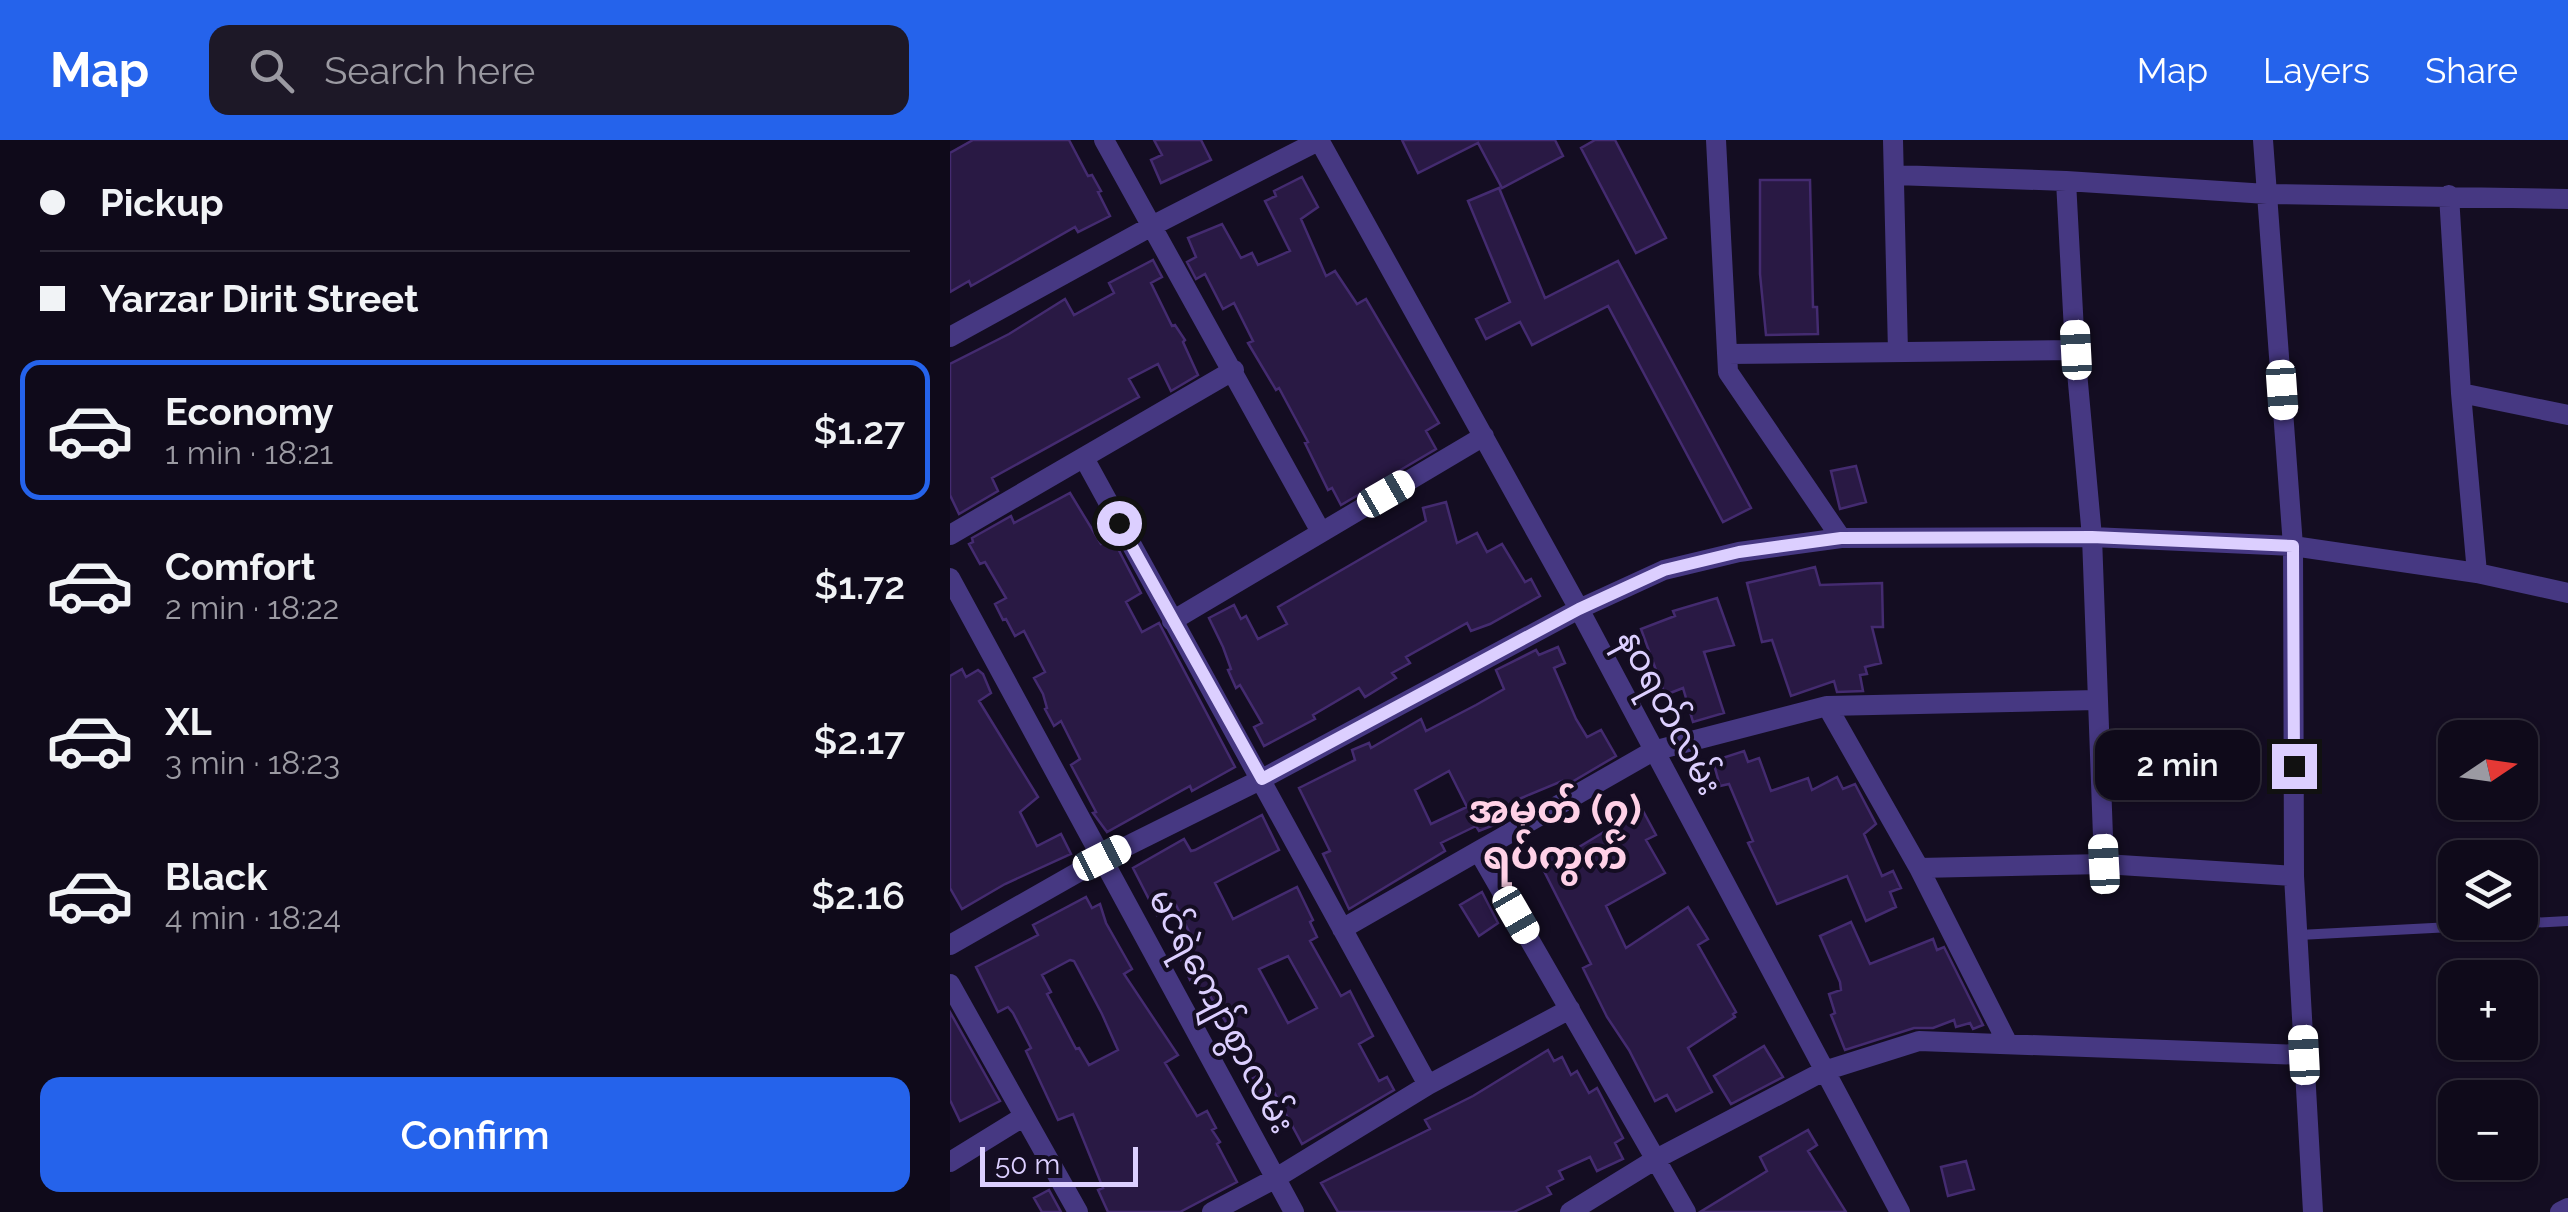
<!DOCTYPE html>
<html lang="en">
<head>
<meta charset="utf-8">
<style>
	body { margin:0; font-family:Raleway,"Noto Sans Myanmar",sans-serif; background:#1d1827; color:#f1f3f6; height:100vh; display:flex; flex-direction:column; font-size:38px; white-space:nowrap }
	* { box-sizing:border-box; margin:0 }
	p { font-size:32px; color:#9b9aa2 }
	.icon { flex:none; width:55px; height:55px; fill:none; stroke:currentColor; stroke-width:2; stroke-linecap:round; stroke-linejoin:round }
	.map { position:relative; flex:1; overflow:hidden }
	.sheet { display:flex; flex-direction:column; background:#0f0a1a; width:950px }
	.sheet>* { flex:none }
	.top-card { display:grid; align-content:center; height:220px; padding:0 40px; background:#0f0a1a }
	.needle { width:65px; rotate:77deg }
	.tools { position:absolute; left:1488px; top:580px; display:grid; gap:20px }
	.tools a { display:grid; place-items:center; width:100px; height:100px; border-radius:20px; background:#0f0a1a; box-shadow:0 2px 8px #0004,0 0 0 2px #2f2b39; font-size:50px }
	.scale { position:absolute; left:30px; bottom:25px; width:158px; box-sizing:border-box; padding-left:10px; border:5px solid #dccfff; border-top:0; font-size:28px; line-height:35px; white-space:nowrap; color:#dccfff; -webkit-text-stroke:8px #140d22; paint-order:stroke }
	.end { position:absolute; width:45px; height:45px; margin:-22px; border:12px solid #dccfff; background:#111; box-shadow:0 0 0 5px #111 }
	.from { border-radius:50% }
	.bubble { position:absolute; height:70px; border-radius:20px; background:#0f0a1a; box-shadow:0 2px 8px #0004,0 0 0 2px #2f2b39; font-size:32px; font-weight:600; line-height:70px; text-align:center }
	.car { position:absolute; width:30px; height:60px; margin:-30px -15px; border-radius:12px; box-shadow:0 0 8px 2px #0007; background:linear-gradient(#fff 24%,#345 0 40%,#fff 0 76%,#345 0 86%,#fff 0) }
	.top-card b { display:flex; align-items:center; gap:35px; height:95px; font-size:38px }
	.top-card b+b { border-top:2px solid #2f2b39 }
	.top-card i { width:25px; height:25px; background:#f1f3f6 }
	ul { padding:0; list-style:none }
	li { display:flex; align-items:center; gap:30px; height:140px; margin:0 20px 15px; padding:0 20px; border:5px solid transparent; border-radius:20px }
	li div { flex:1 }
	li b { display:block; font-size:38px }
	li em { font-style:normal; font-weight:600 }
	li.selected { border-color:#2563eb }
	li>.icon { width:90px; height:90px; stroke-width:1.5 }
	.cta { display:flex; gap:20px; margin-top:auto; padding:20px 40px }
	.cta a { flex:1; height:115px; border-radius:20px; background:#2563eb; color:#fff; font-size:40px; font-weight:600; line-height:115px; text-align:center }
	header { display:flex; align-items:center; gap:60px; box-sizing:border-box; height:140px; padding:0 50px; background:#2563eb; color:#fff }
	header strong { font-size:48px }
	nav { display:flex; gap:55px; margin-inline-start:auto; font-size:35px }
	.search { width:700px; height:90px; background:#1d1827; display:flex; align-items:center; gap:25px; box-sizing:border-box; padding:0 35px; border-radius:20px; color:#9b9aa2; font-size:38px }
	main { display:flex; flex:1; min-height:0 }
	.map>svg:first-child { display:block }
	.building { fill:#291944; stroke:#442b70; stroke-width:2.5; fill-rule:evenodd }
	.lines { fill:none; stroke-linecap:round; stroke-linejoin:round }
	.service { stroke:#463882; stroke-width:10 }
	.minor { stroke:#463882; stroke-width:20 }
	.route { stroke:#dccfff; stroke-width:12 }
	.labels { text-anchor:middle; stroke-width:8; stroke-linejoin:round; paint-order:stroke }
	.street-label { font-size:35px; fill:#dccfff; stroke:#140d22 }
	.quarter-label { font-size:40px; font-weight:bold; fill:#ffd1e7; stroke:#140d22 }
</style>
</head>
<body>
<header>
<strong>Map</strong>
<div class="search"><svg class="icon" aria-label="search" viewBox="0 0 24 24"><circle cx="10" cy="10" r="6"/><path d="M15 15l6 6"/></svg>Search here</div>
<nav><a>Map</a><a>Layers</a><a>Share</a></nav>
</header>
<main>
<section class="sheet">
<div class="top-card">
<b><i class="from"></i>Pickup</b>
<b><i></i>Yarzar Dirit Street</b>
</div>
<ul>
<li class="selected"><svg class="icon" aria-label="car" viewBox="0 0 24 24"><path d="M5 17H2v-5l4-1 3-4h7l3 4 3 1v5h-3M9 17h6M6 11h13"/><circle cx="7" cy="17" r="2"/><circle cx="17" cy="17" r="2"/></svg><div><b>Economy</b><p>1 min · 18:21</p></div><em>$1.27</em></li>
<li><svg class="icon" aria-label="car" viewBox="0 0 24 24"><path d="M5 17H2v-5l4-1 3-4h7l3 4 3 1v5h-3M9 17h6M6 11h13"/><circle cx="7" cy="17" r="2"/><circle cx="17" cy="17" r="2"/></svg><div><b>Comfort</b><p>2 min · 18:22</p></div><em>$1.72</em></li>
<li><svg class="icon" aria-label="car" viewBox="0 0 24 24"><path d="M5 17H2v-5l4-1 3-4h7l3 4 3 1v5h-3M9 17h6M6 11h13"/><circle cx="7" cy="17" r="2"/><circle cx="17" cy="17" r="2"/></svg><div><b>XL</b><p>3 min · 18:23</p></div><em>$2.17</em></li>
<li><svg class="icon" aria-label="car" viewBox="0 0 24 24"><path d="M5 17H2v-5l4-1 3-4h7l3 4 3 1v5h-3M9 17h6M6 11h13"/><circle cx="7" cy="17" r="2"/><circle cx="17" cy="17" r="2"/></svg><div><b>Black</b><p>4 min · 18:24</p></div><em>$2.16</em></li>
</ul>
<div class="cta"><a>Confirm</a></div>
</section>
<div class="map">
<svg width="1618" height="1072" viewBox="0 0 1618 1072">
	<rect width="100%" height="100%" fill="#140d22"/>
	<path class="building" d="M23,0H119L138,36L142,35L151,51L148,52L160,76L128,92L125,87L21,146L19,141L0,152V13Z
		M204,0H251L261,20L211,43L201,20L212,15Z
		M452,0H605L613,16L552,48L528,3L468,33Z
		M645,0H665L716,98L686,113L631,8Z
		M352,37L368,67L351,79L376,136L385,131L407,164L416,159L489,283L476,291L486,309L391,365L382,348L378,350L355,303L358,302L329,248L326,250L298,203L303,201L284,163L273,169L255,134L246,139L237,122L246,117L238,98L272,84L291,118L302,113L308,125L340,111L315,61L326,56L324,51Z
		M810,40H860L863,167H867L868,194L816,195L810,134Z
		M549,48L595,158L668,121L801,368L773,382L658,166L582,205L570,182L536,199L526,179L560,162L518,61Z
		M203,120L212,137L201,143L222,186L225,185L235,200L233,202L248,235L221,251L208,224L179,239L189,257L42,338L48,351L9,374L0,355V224L59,194L115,159L124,175L164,153L159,143Z
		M906,326L916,362L890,369L881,331Z
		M120,353L151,404L163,399L191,453L176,462L192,492L209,483L285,627L242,651L240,646L157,692L143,673L146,672L121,625L130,619L111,581L104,586L95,569L97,568L93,554L84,538L95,532L74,491L65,496L56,479L53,480L45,464L56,458L35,422L30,424L19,404L23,402L22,398L61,376L64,383Z
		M496,362L507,403L527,393L537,412L552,404L575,442L581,439L590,456L540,484L521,491L517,483L456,517L460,523L442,533L446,538L415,557L409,548L363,575L365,579L314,606L304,587L312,583L290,545L286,548L278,530L281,529L273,507L259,478L284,465L291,479L296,476L308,499L337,484L328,467L476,381L473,368Z
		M865,427L870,445L932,443L933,487H922L931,523L915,527L917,534L910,535L913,551L887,552L884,541L841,556L822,500L812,502L797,443Z
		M767,458L784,505L754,512L774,573L743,582L733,548L715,555L691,489L725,476L723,471Z
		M608,507L615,523L604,528L626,579L637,597L651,590L666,616L615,646L612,641L569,659L571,665L561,670L564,675L549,683L529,691L526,686L491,703L495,711L399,769L373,714L380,711L349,648L405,620L402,610L419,603L421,608L471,579L476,591L526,565L554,549L546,530L586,510L589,515ZM499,631L517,667L481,684L465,650Z
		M12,529L16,537L28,530L33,534L41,553L29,561L88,657L70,672L87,706L111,694L121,714L55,744L12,769L0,748V536Z
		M794,611L798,622L809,618L821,651L858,638L862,650L887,637L893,649L905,644L926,684L914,694L932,736L943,731L951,748L940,752L946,767L916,781L897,736L827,764L798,703L803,701L779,644L770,646L763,621Z
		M692,669L706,695L696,700L715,733L656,766L676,808L738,767L758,799L748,805L786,872L783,874L785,877L738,908L762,952L726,971L717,955L705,961L679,910L657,877L633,828L641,824L588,719L616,706L619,713Z
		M312,675L329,710L265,743L283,779L347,747L363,780L360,782L367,797L360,801L391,856L400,851L423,896L409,904L429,941L437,937L444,950L352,1004L324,952L321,954L318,950L304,957L296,942L309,935L293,901L283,887L280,889L259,854L252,857L243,839L240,840L226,808L243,800L226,765L207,775L183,728L234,699L241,711L245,710ZM338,816L367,868L338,883L309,829Z
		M532,752L548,783L529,796L510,765Z
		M136,757L142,768L150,764L156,783L182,829L174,834L228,915L215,923L247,976L257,971L266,988L262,990L270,1002L267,1004L287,1042L230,1072H158L148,1050L153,1048L123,974L108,980L76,911L81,908L63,873L58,867L48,872L26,827L88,795L83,785ZM120,820L124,821L152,874L168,910L139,925L129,908L126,909L97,854L101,852L92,835Z
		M901,782L920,824L983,799L987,810L994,807L1033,885L1023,889L1020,883L1006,887L1004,880L983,888H964L895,910L881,875L885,873L879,854L891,850L890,842L870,796Z
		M0,872L50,961L10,981L0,960Z
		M814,906L833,937L781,964L764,936Z
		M598,910L604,921L612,917L621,935L627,931L639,953L647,948L673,998L665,1003L673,1019L647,1031L640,1017L609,1031L613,1039L597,1047L601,1054L564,1072H388L371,1043L480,989L475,980L523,956Z
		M858,990L867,1005L858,1011L896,1072H750L817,1031L810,1017Z
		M1016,1021L1024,1049L998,1056L991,1027Z
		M99,1050L111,1072H92L84,1058Z"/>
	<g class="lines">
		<path class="service" d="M1349,795L1618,781"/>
		<path class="minor" d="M154,0L371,392
			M369,0L629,469L950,1072
			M766,0L778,232L891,398
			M943,0L948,212
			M1313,0L1343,406L1344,736L1363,1072
			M945,35L1116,41L1317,54L1618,59
			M1116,41L1125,210L1142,397L1154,724
			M1499,55L1511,253L1527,433
			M0,197L200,87L370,0
			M777,214L1125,210
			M1511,253L1618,275
			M134,318L478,945
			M0,395L284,230
			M0,438L344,1072
			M222,481L534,296
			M877,566L969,728L1058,904
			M529,712L736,1072
			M969,728L1154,724L1344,736
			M392,789L703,611L877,566L1146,560
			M0,805L153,718L312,639L629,469L714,430L789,412L891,398L1142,397L1343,406L1527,433L1618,453
			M0,844L128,1072
			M0,1022L73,977
			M262,1072L326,1038L478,945L620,869
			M620,1072L706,1019L874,931L969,901L1354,915
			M1610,1072L1618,1068"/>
	</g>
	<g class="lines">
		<path class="route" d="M169,383L312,639L629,469L714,430L789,412L891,398L1142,397L1343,406L1344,626"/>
	</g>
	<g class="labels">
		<g class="street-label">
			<text transform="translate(720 572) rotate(62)" y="12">နဝရတ်လမ်း</text>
			<text transform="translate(272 871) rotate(62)" y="12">မင်ရဲကျော်စွာလမ်း</text>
		</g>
		<g class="quarter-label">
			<text x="605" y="683">အမှတ် (၇)<tspan x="605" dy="46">ရပ်ကွက်</tspan></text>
		</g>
	</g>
</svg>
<div class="tools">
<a><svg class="needle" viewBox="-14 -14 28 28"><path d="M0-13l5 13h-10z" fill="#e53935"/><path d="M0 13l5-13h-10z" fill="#9b9aa2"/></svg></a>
<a><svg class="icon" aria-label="layers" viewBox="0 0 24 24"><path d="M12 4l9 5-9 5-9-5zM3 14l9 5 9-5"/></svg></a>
<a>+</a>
<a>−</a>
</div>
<div class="scale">50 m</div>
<i class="end from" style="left:169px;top:383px"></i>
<i class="end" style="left:1344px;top:626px"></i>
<div class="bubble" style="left:1145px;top:590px;width:165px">2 min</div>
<i class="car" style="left:1126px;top:210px;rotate:357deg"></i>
<i class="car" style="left:1332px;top:250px;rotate:176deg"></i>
<i class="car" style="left:436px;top:354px;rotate:60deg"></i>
<i class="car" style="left:152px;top:718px;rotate:63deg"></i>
<i class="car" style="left:1154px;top:724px;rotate:357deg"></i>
<i class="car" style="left:566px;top:775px;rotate:150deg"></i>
<i class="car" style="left:1354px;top:915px;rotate:357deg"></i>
</div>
</main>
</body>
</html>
